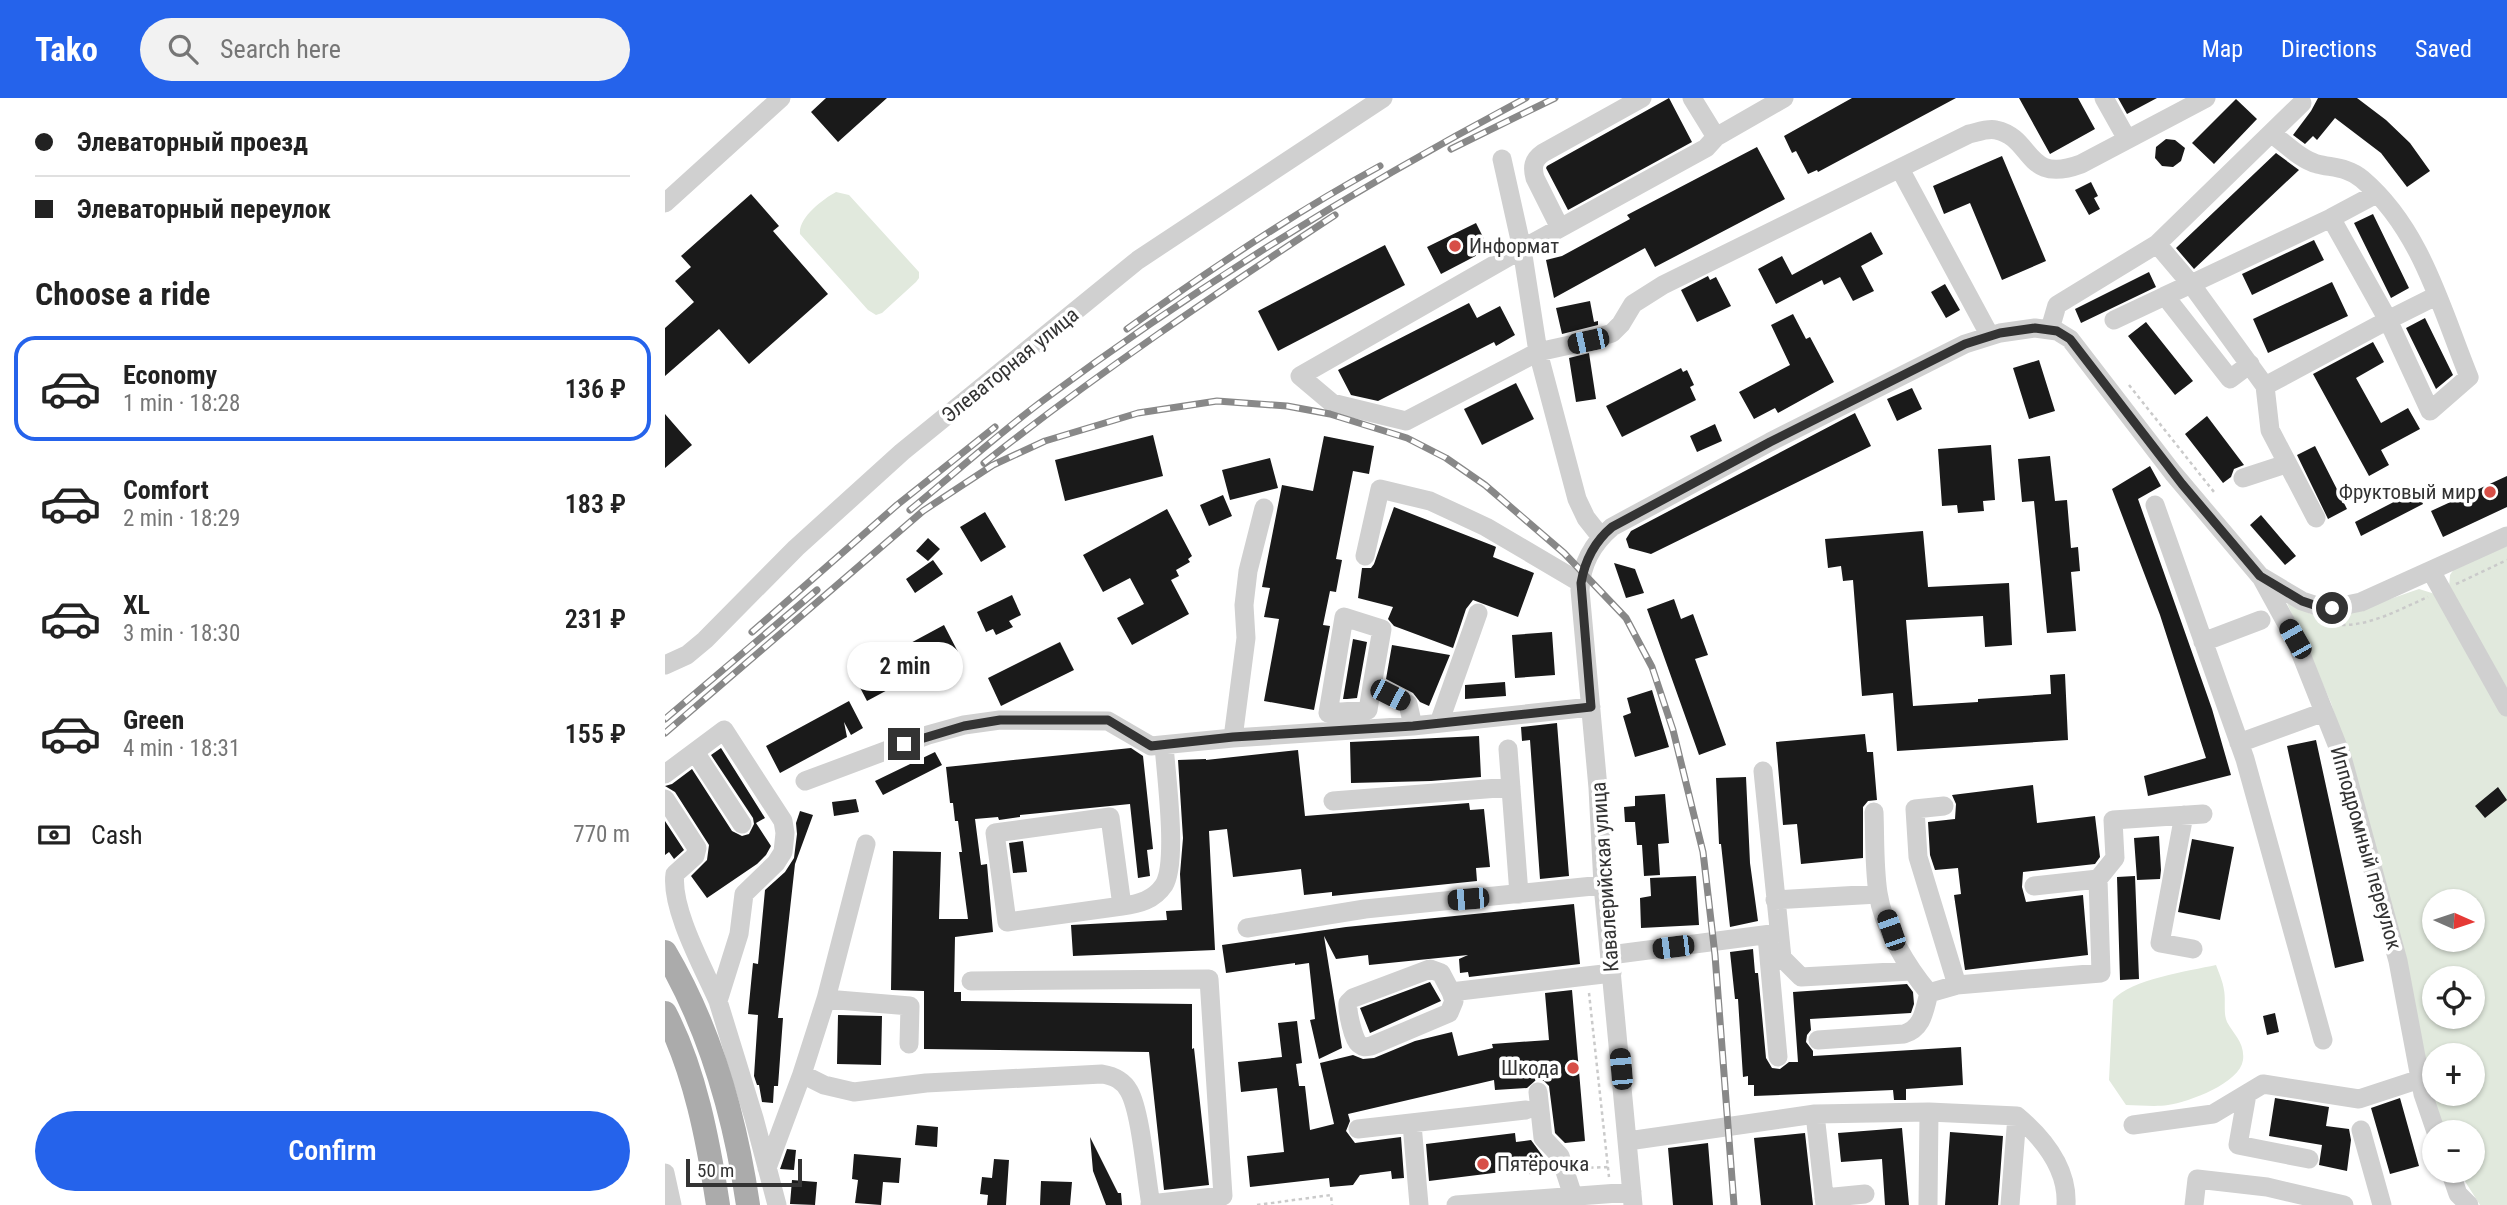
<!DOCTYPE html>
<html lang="en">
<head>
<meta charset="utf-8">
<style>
	body { margin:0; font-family:"Roboto Condensed",sans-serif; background:#f2f2f2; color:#222; height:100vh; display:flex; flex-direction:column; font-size:26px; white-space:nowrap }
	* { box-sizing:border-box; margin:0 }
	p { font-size:23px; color:#767676 }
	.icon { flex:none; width:38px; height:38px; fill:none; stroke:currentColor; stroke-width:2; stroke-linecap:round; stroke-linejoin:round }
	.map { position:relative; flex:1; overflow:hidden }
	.details { display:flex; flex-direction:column; background:#fff; width:665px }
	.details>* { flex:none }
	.hud { display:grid; align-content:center; height:154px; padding:0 35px; background:#fff }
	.needle { width:46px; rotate:93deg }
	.fabs { position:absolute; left:1757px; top:791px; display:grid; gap:14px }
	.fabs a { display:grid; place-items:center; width:63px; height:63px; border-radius:50%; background:#fff; box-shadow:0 2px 5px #0004; font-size:35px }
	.scale { position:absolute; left:21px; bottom:18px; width:116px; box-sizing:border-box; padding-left:7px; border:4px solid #333; border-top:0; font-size:19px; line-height:24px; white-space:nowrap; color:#333; -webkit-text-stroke:5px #fff; paint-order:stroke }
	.end { position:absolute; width:32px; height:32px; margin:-16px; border:9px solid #333; background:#fff; box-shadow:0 0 0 4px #fff }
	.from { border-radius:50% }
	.bubble { position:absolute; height:49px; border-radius:24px; background:#fff; box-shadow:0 2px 5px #0004; font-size:23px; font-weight:600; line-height:49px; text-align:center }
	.car { position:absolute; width:21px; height:42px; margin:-21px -10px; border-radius:9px; box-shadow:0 0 5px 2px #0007; background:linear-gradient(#222 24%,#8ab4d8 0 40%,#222 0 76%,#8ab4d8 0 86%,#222 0) }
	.hud b { display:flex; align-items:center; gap:24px; height:66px; font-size:26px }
	.hud b+b { border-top:2px solid #e0e0e0 }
	.hud i { width:18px; height:18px; background:#222 }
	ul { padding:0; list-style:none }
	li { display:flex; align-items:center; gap:21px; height:105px; margin:0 14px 10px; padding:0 21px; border:4px solid transparent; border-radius:21px }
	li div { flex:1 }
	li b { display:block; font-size:26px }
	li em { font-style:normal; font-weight:600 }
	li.active { border-color:#2563eb }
	li>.icon { width:63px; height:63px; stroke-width:1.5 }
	h2 { padding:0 35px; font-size:32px; line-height:84px }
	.pay { display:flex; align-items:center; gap:18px; height:77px; padding:0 35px; font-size:26px }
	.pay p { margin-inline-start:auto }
	.cta { display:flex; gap:14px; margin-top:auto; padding:14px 35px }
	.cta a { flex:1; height:80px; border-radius:42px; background:#2563eb; color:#fff; font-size:28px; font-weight:600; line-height:80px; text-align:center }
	header { display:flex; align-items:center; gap:42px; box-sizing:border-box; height:98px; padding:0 35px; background:#2563eb; color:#fff }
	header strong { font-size:33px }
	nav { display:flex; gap:38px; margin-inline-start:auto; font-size:24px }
	.search { width:490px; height:63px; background:#f2f2f2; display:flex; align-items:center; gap:18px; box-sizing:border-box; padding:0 24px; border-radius:38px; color:#767676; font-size:26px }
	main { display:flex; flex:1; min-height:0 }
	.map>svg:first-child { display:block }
	.green { fill:#e1e9dd; fill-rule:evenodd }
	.building { fill:#1a1a1a }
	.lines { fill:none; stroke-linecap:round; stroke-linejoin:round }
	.path { stroke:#cacaca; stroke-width:2.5; stroke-dasharray:3.5 3.5; stroke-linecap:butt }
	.minor { stroke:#d0d0d0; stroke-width:19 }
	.major { stroke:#ababab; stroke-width:24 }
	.rail-casing { stroke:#888; stroke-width:7 }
	.rail { stroke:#fff; stroke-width:4.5; stroke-dasharray:13; stroke-linecap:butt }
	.route { stroke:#333; stroke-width:9 }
	.poi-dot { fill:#d74f47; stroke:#fff; stroke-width:2.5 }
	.labels { text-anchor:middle; stroke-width:7; stroke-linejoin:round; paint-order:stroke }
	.poi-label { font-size:21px; fill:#333; stroke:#fff; text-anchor:start }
	.street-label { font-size:21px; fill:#333; stroke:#fff }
</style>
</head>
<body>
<header>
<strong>Tako</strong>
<div class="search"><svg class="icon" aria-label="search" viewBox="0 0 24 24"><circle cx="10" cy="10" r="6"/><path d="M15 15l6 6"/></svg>Search here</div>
<nav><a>Map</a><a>Directions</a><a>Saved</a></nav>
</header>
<main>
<section class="details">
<div class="hud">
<b><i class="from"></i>Элеваторный проезд</b>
<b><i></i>Элеваторный переулок</b>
</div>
<h2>Choose a ride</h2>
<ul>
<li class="active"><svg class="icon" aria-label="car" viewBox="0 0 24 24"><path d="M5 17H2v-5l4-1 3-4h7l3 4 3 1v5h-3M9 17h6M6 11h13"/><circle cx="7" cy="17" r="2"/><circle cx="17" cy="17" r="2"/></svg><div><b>Economy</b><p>1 min · 18:28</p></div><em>136 ₽</em></li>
<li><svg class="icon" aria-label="car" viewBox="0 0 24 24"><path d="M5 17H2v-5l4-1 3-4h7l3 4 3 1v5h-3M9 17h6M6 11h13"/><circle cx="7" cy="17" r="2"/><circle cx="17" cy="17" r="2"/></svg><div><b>Comfort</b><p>2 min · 18:29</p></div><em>183 ₽</em></li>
<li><svg class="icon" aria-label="car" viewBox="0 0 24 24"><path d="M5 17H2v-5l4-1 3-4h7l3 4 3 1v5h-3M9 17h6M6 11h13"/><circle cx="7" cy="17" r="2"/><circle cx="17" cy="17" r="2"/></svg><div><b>XL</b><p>3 min · 18:30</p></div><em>231 ₽</em></li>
<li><svg class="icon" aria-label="car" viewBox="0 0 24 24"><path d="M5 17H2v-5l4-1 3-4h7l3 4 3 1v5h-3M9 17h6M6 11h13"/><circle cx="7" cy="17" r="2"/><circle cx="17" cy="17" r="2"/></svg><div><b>Green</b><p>4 min · 18:31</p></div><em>155 ₽</em></li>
</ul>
<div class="pay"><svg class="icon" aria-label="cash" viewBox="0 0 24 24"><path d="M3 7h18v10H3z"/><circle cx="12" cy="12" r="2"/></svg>Cash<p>770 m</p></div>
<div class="cta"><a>Confirm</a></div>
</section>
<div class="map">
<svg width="1842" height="1107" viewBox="0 0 1842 1107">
	<rect width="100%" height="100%" fill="#fff"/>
	<path class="green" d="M171,94L184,97L254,174V180L251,184L217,215L211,217L203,212L135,136C133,120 158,101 171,94Z
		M1842,448V590L1784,489L1785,477L1789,471Z
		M1754,491L1770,496L1842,618V1107H1815L1796,1077L1794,1073H1808V1034H1780L1769,1001L1695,694L1666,605L1622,505L1646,516L1673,519ZM1769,803H1808V842H1769ZM1769,880H1808V919H1769ZM1769,957H1808V996H1769Z
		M1551,867C1554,875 1558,884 1559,892C1561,902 1558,915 1562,924C1569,937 1580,945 1578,962C1575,985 1524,1004 1503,1007C1490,1009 1474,1007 1461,1007L1444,982L1448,902C1466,881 1524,873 1551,867Z"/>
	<path class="building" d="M161,0H222L173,44L146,14Z
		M1004,0L1027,44L903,112L881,70L882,68Z
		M1187,0H1291L1153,74L1152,72L1143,76L1131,53L1127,55L1119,38Z
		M1354,0H1413L1430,31L1385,56Z
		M1453,0H1492L1462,16Z
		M1653,0H1692L1721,22L1745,45L1765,73L1742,89L1716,55L1670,20L1652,42L1648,38L1640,46L1628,37L1646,13Z
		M1571,1L1592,21L1549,66L1527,45Z
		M1501,41L1510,42L1520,50L1516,63L1508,69L1497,68L1490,60L1491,49Z
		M1092,49L1120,101L990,169L980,150L889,200L881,162L897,158L965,121L962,117Z
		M1611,55L1634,72L1529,171L1511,150Z
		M1337,58L1381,163L1337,182L1305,105L1279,116L1268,88Z
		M1426,84L1433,98L1429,100L1435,111L1424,117L1410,92Z
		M86,96L114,128L108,133L163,196L84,266L54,231L0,278V230L29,204L10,183L26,169L16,158Z
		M1708,116L1744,190L1726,200L1689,125Z
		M811,125L824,151L776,176L762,149Z
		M1206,134L1218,156L1196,168L1209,193L1188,203L1175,179L1159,187L1157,182L1111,206L1093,171L1117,158L1127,177Z
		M1649,142L1659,162L1587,197L1577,176Z
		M720,147L740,187L613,253L593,213Z
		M1484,174L1491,189L1416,225L1410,211Z
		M1043,178L1045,182L1051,179L1066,208L1032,224L1016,192Z
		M1667,184L1683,218L1603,255L1588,221Z
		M1280,186L1295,212L1281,220L1266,194Z
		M925,203L929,224L933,223V227L897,236L891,210Z
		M804,205L812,220L835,208L850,237L831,248L829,244L713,303L686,297L673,272Z
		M1128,216L1141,241L1145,239L1169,284L1113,315L1110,310L1089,321L1074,294L1125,267L1106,227Z
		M1760,220L1788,277L1771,291L1741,230Z
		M1481,224L1528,283L1510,297L1463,238Z
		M1708,244L1719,264L1691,280L1716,325L1743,310L1755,331L1716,352L1724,367L1704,378L1648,276Z
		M924,255L931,301L911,304L904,260Z
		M1374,262L1390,313L1364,321L1348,270Z
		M1016,270L1018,274L1022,272L1029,287L1025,289L1031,302L957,339L941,308Z
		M851,285L869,321L817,347L799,311Z
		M1247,290L1257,311L1232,323L1222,301Z
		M1190,315L1206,348L986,456L964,450L961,441L966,433Z
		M0,316L27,347L0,370Z
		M1542,318L1579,367L1569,371L1566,379L1558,385L1520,336Z
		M1050,326L1057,343L1032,354L1025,338Z
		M488,337L498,378L400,403L390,362Z
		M659,338L709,348L704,376L688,373L671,461L677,462L671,494L665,493L658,527L665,528L649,612L599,603L614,521L599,519L605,490L597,489L617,387L648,393Z
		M1326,347L1330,402L1318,403L1319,413L1293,415L1292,407L1277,408L1273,351Z
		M1650,348L1682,411L1663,421L1632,357Z
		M1385,358L1390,403L1402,402L1406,450L1413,449L1415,473L1406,474L1411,533L1382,535L1369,403L1357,404L1353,361Z
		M605,360L613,390L565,402L557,372Z
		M1485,368L1496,388L1473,401L1547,611L1566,677L1483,698L1479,678L1541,660L1495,517L1447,391Z
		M1842,378V409L1778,439L1766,413Z
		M1752,392L1758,406L1696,438L1690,424Z
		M558,397L567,418L544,428L535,407Z
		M729,409L829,448L831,449L828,459L869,475L853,519L808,502L801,511L788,550L729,528L723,521L728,509L693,500L697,470H706L709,466Z
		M502,411L527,458L523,461L525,464L511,472L514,478L506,482L524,516L467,547L452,520L479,506L465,480L438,494L418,457Z
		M320,414L341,449L316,464L295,429Z
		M1596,417L1631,458L1620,467L1585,427Z
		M1258,433L1263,489L1344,485L1347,547L1320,549L1318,518L1241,522L1248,608L1313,604V601L1386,596L1385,577L1400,576L1403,642L1232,653L1228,595L1197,598L1188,482L1178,483L1176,468L1163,470L1160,441Z
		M263,440L275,451L263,463L251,453Z
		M268,462L278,476L250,495L241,481Z
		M949,465L970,471L979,495L961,500Z
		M347,497L356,517L344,523L348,529L331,537L328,531L321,534L312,514Z
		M1009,501L1016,521L1028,516L1043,557L1030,561L1061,647L1034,657L982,511Z
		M279,527L293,554L202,603L188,576Z
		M887,534L890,577L850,580L847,537Z
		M688,541L702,544L692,600L682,601H678Z
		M395,544L409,572L336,608L323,580Z
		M727,547L785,557L764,608L755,604L748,595L721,581Z
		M840,584L841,598L800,601V587Z
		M987,592L1004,649L970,659L958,618L966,615L962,600Z
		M184,603L198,630L186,637L179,624L182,639L115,675L101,648Z
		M892,625L904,778L875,781L865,642L857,643L856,629Z
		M1200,636L1202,654H1208L1212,702L1203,703L1198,709V760L1136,766L1132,726L1118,727L1111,644Z
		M814,638L816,679L766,683L686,685L685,644Z
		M1651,642L1699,863L1670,870L1622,648Z
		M56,650L100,720L91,725L106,748L101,757L92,766L42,800L26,778L42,762L44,747L10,694L0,688L7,686L27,671L67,733L77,738L84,736L89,726L88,720L46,657Z
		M466,650L478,658L488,751L482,752L485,778L473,780L465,706L355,717V719L334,722L333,719L310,721L316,767L322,766L328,834L290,839L289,894H296V903L527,906V951L529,950L544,1087L499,1092L484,954L259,951V893L226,892L228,753L276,754L274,821H303L294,754H297L293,723H290L288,705H285L281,669Z
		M633,652L640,718L804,705L805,712L819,711L825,769L811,770L812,783L667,798V794L639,797L636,771L568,779L562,731L544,733L550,852L408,858L406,827L502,822L501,813L517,812L515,776L518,740L513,662L541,661V662Z
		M270,654L277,667L218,697L210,683Z
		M1081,679L1085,765L1093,823L1065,829L1056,746H1054L1051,680Z
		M1368,687L1372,725L1430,718L1435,759L1430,766L1358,774L1357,789L1361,804L1418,797L1423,857L1300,872L1289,797L1296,796L1293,770L1270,772L1265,757L1263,724L1290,721L1291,706L1287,697Z
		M1833,689L1842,702L1820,720L1810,708Z
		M1000,696L1004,745L993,746L995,777L979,778L977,747H972L970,724H960L959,709L970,708V698Z
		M191,701L194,714L169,718L167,704Z
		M135,713L148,717L130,766L113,920H118L113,988H109L108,1005L97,1004L94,987H92L89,978L93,917L83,916L88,865L93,866L100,792L120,774L129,760L132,736L131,725Z
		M0,723L19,752L9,761L4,754L0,757Z
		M1494,738L1496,772L1495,781L1472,782L1469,740Z
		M1527,741L1569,749L1555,822L1513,814Z
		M358,743L362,774L348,775L344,745Z
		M1031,778L1034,827L976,830L975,800L986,798L985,780Z
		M1470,778L1474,881L1455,882L1452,779Z
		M909,806L915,866L804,879L803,874L795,875L794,861L803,857L704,867L703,857L671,861L659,838L677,950L654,961L645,922L650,921L644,865L630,867V865L561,875L557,847L681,829Z
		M1088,851L1090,875H1093L1101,960L1107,970L1115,971L1124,964H1133L1128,894L1242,886L1248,894L1249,906L1246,915L1145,921L1146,932L1142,937L1141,944L1148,953V958L1296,949L1298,987L1241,991V1002H1229L1228,992L1089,998V987H1083V978L1078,979L1073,901H1070L1065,854Z
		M765,884L776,903L705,935L695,910Z
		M907,892L920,1043L900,1045L890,1035L884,988L879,983L871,982L862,990L830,992L829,982L683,1016L685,1023L681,1033L690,1045L736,1039L739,1080L727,1081L726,1073L695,1077L688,1087L665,1089L664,1080L585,1089L582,1058L619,1054L612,990L576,994L573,964L617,959L613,925L632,923L637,965L631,966L634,988H640L645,1032L669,1026L655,965L688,957L698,961L709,960L750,943L787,934L793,958L828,950L827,946L884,942L880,895Z
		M1610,915L1614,934L1602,937L1598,918Z
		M173,917L217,918L216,967L172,966Z
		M1610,1000L1664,1009L1661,1028L1684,1031L1686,1042L1682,1073L1654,1067L1657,1047L1604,1038Z
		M1735,1000L1754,1068L1725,1076L1706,1010Z
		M252,1027L273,1029L272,1049L250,1047Z
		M1237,1030L1244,1107H1220L1217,1061L1176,1064L1173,1035Z
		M1285,1034L1338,1038L1333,1107H1280Z
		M850,1035L851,1044L866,1042L885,1068L764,1083L761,1046Z
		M1140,1035L1148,1107H1096L1089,1040Z
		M425,1039L453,1095H456L457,1107H441L428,1073Z
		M1043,1045L1048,1107H1008L1003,1050Z
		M122,1051L131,1052L129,1072L115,1071Z
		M189,1056L236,1060L234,1085L218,1084L216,1107L190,1105L193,1082L187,1081Z
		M329,1061L344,1062L341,1107H322L323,1097L315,1096L317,1079L327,1080Z
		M127,1082L152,1084L150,1107L125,1106Z
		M376,1083L407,1084L405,1107H375Z"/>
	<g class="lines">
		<path class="path" d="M1464,287L1549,394
			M1791,486L1842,462
			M1677,527C1708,527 1735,511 1763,499
			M924,895L944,1079
			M918,1070L943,1069
			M864,1075L884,1073
			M592,1107L666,1097L667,1107"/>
		<path class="minor" d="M1027,0L1051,39
			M1119,0L1051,39L1041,50L857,151L635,278L667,305L741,323L873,254L923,243L947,235L956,226L968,206L998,187L1304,36C1313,34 1323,30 1331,32C1369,40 1359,87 1416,66L1541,0
			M1439,0L1462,41
			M1607,36C1621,46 1635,61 1652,66C1668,70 1683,69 1697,81C1756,131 1776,210 1804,279L1765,313L1723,222L1771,198
			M837,61L857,151L873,254L912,401L921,420L936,439
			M1235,71L1325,238
			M0,105L116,0
			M895,130L870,80C867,69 868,62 878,55L977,0
			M1492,146L1526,186L1666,120
			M1449,222L1500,198
			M1385,231L1392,207L1492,146L1637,5
			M1585,266L1565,281L1500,198L1526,186L1600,288L1723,222L1666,120L1711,96
			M1600,288L1605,332L1651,420
			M1578,380L1621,366
			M1490,407L1580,661L1658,942
			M700,458L715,391L765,403L821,429L916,485
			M1766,473L1842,609
			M1596,479L1630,541L1677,659L1733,863L1758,996L1771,1034
			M1538,544L1596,522
			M0,567L22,557L40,542L131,450L237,354L473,162L718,0
			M707,588L703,612L663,615L679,519L717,531L707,588L743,606L748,628
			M774,625L813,515
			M568,640L581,540L579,507L583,473L599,410
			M1574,645L1659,614
			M843,651L854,796
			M30,654L77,726
			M1098,673L1117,860L1136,879L1246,873
			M0,676L59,632L118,723L120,735L118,754L111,765L79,796L74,836L53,903L89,1020L112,1107
			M140,683L263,637L299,627L335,622L443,623L486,648L568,640L748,628L926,609
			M0,701L32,750L30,758L10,776C5,810 39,871 53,903
			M668,703L846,689
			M1279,708L1250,711L1253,759L1292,887
			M1209,714C1210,740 1209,768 1213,795C1218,829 1242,869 1264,895
			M1519,717L1495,845L1528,851
			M201,746L161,901L137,976L159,987L189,994L261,985L437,976C449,978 458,982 464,993C476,1014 481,1080 486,1107
			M1369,788L1433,781
			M1110,802L1213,796
			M457,808L445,719L330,735L342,824L457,808C474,806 489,802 499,787C513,764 501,677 499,647
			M582,830L700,811L938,787
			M1102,838L1113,959
			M945,857L1114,835
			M306,883L544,881L558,1098L485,1106
			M786,894L776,875L765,871L688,900L683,905C682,913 688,941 694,946C699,950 701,949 706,948L784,915L789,903L786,894L947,875
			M1264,895L1292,887L1436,875L1433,781L1450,760L1448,722L1538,716
			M161,901L245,908L244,946
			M1153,942L1239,936C1258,930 1259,913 1264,895
			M873,994L878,1040L895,1058L908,1098
			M1582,996L1573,1047L1644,1061
			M1150,1016L1160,1107
			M1352,1018C1378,1040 1403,1071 1401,1107
			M747,1026L754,1107
			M1468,1027L1548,1016L1598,986L1694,1001L1755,981
			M693,1031L861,1012
			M1696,1032L1717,1107
			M963,1043L1150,1016L1264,1014L1352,1018L1345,1107
			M102,1070L137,976
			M1785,1073L1793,1096L1804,1107
			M0,1075L7,1107
			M1159,1100L1200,1096
			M791,1107L967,1094
			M968,1107L938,787L933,690L915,492C916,467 928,445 947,429L1105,344L1300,246L1335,235L1370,230L1392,233L1405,241L1508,375L1595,478L1637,503L1652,508L1667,510L1696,504L1842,438
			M1263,1107L1264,1014
			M1529,1107L1532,1081L1602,1089L1679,1107"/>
		<path class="major" d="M0,854C46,932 70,1018 83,1107
			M0,915C30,973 43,1042 53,1107"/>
		<defs>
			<path id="rail" d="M786,51L890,0
				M462,231C544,172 627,116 715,68
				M319,365C431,276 550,196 670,117
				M245,412C290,375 333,336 380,301C532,188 693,89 861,0
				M87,534L232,407L330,329
				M0,621L152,492
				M0,635L258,413L328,367L380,343L473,315L552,303L622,308L665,316L742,340L781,360L820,387L899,455L961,520L987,569L1008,632L1038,754L1050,857L1069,1107"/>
		</defs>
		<use href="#rail" class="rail-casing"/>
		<use href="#rail" class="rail"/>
	</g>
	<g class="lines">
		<path class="route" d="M239,646L299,628L335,622H443L486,648L568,639L748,628L926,609L916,485C920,462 929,444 947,429L1105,344L1300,246L1335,235L1370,230L1392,233L1405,241L1517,386L1595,478L1637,503L1652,508L1667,510"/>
	</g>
	<g class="poi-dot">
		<circle cx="790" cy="148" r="7"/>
		<circle cx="1825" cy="394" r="7"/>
		<circle cx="908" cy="970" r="7"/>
		<circle cx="818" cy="1066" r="7"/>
	</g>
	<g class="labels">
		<g class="poi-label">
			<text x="804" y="155">Информат</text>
			<text x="1811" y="401" text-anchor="end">Фруктовый мир</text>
			<text x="894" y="977" text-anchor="end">Шкода</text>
			<text x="832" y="1073">Пятёрочка</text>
		</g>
		<g class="street-label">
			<text transform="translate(345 267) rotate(-39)" y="7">Элеваторная улица</text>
			<text transform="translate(1701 750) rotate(74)" y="7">Ипподромный переулок</text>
			<text transform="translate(940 779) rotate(-94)" y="7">Кавалерийская улица</text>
		</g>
	</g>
</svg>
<div class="fabs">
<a><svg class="needle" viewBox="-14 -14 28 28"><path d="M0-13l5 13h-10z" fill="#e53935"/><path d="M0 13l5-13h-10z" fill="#767676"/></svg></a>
<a><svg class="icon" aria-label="locate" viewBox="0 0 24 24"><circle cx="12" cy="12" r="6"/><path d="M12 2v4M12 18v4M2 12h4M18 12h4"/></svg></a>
<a>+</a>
<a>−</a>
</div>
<div class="scale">50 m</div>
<i class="end from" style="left:1667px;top:510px"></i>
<i class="end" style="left:239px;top:646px"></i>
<div class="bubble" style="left:182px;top:544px;width:116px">2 min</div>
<i class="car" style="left:923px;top:243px;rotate:258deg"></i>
<i class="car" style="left:1630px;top:541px;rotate:330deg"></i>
<i class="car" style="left:725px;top:597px;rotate:117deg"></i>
<i class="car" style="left:803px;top:801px;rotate:265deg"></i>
<i class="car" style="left:1226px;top:832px;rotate:341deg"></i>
<i class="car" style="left:1008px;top:849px;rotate:263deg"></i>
<i class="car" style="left:956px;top:971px;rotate:355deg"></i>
</div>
</main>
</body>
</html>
